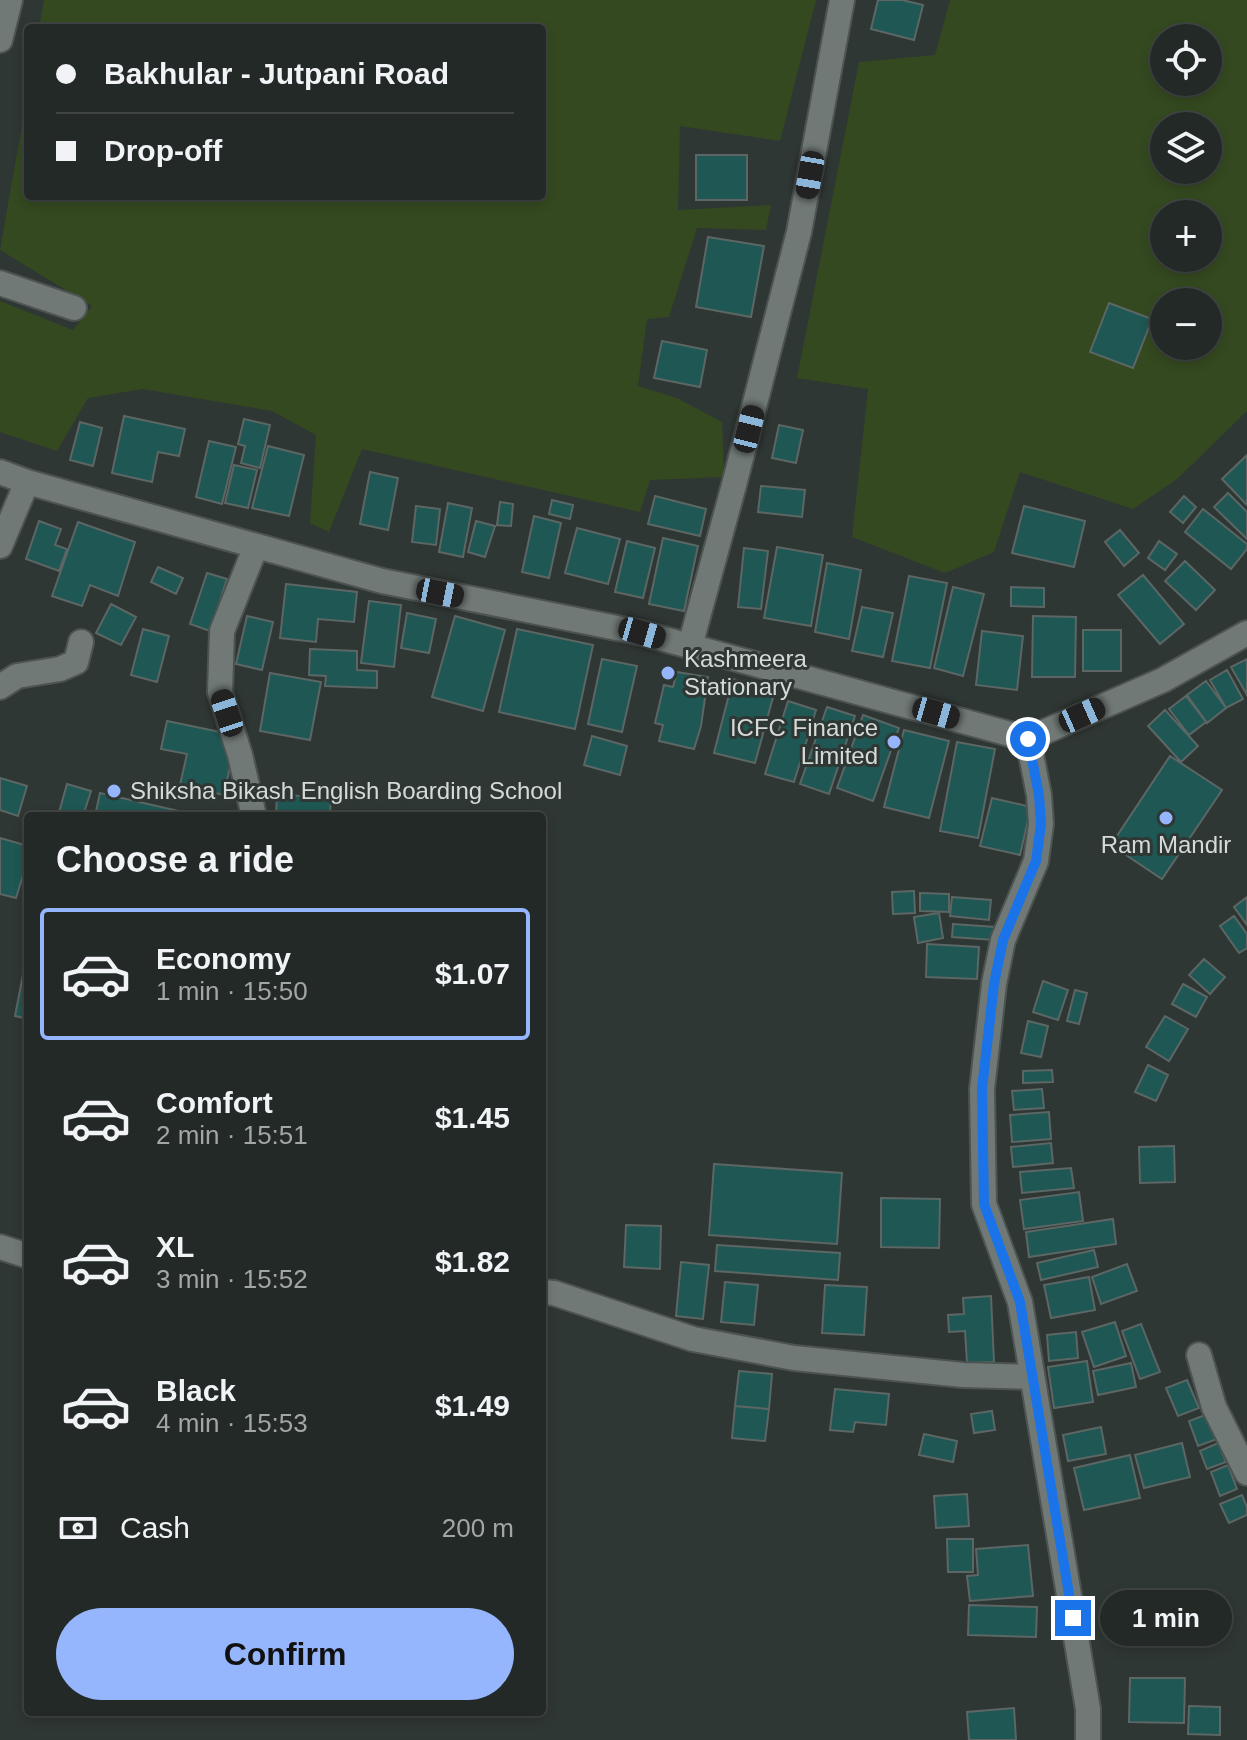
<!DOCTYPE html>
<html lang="en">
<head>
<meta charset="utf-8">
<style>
	body { margin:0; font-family:Helvetica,sans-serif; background:#2f3533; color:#f1f3f6; height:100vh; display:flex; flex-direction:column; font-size:30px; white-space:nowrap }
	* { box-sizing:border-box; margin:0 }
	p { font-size:26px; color:#a3a6a7 }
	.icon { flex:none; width:44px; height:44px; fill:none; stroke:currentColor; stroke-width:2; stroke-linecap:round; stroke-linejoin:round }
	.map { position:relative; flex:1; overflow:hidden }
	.details { position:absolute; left:24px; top:812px; width:522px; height:904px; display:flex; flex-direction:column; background:#232927; border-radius:8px; box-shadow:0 4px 12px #0003,0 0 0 2px #404544 }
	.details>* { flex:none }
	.top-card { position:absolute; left:24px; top:24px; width:522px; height:176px; border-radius:8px; box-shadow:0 4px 12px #0003,0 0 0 2px #404544; display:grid; align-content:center; height:176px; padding:0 32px; background:#232927 }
	.controls { position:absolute; left:1150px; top:24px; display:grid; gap:16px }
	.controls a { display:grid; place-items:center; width:72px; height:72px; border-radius:50%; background:#232927; box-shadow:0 4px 12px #0003,0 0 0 2px #404544; font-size:40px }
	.end { position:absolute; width:36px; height:36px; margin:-18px; border:10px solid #1a73e8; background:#fff; box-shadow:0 0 0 4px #fff }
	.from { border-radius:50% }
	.bubble { position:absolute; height:56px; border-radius:28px; background:#232927; box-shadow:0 4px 12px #0003,0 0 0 2px #404544; font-size:26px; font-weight:600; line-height:56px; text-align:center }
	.car { position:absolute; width:24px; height:48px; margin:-24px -12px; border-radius:10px; box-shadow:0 0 6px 2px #0007; background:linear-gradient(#222 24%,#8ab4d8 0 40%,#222 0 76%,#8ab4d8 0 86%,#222 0) }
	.top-card b { display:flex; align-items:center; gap:28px; height:76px; font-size:30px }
	.top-card b+b { border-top:2px solid #404544 }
	.top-card i { width:20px; height:20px; background:#f1f3f6 }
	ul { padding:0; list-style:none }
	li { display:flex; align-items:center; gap:24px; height:132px; margin:0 16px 12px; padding:0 16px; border:4px solid transparent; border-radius:8px }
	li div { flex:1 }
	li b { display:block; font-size:30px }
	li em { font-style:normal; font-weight:600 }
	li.selected { border-color:#95b6fd }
	li>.icon { width:72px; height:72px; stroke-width:1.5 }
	h2 { padding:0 32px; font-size:36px; line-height:96px }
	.pay { display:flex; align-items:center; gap:20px; height:88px; padding:0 32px; font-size:30px }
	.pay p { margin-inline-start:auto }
	.primary-button { display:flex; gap:16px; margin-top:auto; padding:16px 32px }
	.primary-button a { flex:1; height:92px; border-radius:48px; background:#95b6fd; color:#111; font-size:32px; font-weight:600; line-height:92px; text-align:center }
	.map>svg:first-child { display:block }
	.green { fill:#344920; fill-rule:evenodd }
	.building { fill:#1e5753; stroke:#5c6664; stroke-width:2 }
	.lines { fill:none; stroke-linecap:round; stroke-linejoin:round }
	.minor-casing { stroke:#4c5350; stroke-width:28 }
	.minor { stroke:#707976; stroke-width:24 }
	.route { stroke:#1a73e8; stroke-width:10 }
	.poi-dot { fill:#95b6fd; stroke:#2f3734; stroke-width:3 }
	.labels { text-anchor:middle; stroke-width:6; stroke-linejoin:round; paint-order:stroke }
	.poi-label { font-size:24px; fill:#d5dad8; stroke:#2f3734; text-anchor:start }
</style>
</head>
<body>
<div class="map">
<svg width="1247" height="1740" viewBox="0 0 1247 1740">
	<rect width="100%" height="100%" fill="#2f3734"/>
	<path class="green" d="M44,0H816L780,141L680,126L678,210L771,205L766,230L697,228L669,317L647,319L638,386L677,398L722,422L724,477L650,480L640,512L362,449L329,532L310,523L316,435L272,411L143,389L88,398L57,451L0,432V301L73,330L92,306L0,250L28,91V196H542V28H39Z
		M950,0H1247V411L1177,479L1133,509L1020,472L994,552L945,573L852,537L868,389L797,378L859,62L935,55ZM1164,38H1208V82H1164ZM1164,126H1208V170H1164ZM1164,214H1208V258H1164ZM1164,302H1208V346H1164Z"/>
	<path class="building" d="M878,0H902L923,5L914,40L871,29Z
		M696,155H747V200H696Z
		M708,237L764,246L751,317L696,307Z
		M1109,303L1152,319L1133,368L1090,352Z
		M662,341L707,350L700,387L654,378Z
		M124,416L185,429L179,456L158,452L152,482L112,473Z
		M244,419L270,425L260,468L241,463L245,446L238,444Z
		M80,422L102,428L93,466L70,460Z
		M779,425L803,430L796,463L772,458Z
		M209,441L236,447L222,504L196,497Z
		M268,446L304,455L289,516L252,508Z
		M1247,455V505L1222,479Z
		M234,465L257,470L248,508L225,503Z
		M370,472L398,478L388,530L360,524Z
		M761,486L805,490L802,517L758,512Z
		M1228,493L1247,512V539L1214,507Z
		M655,496L706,509L700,536L648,524Z
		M1184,496L1196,507L1183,523L1170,512Z
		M552,500L573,505L570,519L549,514Z
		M500,502L513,504L511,526L497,525Z
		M448,503L472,508L463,557L439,552Z
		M416,506L440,509L436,545L412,542Z
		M1024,506L1085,521L1074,567L1012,553Z
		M1203,509L1247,544V549L1231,569L1185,532Z
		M534,516L561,523L549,578L522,572Z
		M39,521L61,529L55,545L67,549L59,571L26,559Z
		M476,521L495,526L485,557L468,552Z
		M78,522L135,542L118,596L90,585L82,606L52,596Z
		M577,528L620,539L608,584L565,573Z
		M1120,530L1139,553L1124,566L1105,542Z
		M663,538L698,546L684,611L649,604Z
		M627,541L655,548L643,598L615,592Z
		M1159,541L1177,554L1165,570L1148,558Z
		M777,547L823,555L811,626L764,618Z
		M744,548L768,551L761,609L738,607Z
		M1185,561L1215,590L1196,610L1165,581Z
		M827,563L861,570L849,639L815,632Z
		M158,567L183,578L176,594L151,582Z
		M207,573L227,579L210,631L190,624Z
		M1143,575L1184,624L1160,644L1118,595Z
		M909,576L947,583L930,668L892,661Z
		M286,584L357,592L354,622L318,619L316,642L280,638Z
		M953,587L984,594L963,676L934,668Z
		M1011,587L1044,588V607L1011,606Z
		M369,601L401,605L394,667L361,663Z
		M111,604L136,617L121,645L96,633Z
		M862,607L893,613L883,657L852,651Z
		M407,613L436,619L429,653L401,648Z
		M247,616L273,622L262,670L236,664Z
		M455,616L505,630L483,711L432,697Z
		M1033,616L1076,617L1075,677H1032Z
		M143,629L169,636L157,682L131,675Z
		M517,629L593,645L575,729L499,712Z
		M1083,630H1121V671H1083Z
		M982,631L1023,636L1017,690L976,685Z
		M310,649L357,651V670L377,671V688L325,686L326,676L309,675Z
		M602,659L637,666L622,732L588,724Z
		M1247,659V695L1231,667Z
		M1227,670L1243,699L1226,708L1210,680Z
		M677,672L708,677L701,726L694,749L659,741L663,725L655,723L664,685L673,687Z
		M270,673L321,682L310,740L260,731Z
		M733,679L775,690L755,763L714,753Z
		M1206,681L1226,708L1207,723L1187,695Z
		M1186,696L1206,722L1189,735L1169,709Z
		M788,701L816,710L794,782L765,774Z
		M827,707L855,716L829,794L800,784Z
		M1165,710L1198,746L1181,762L1148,726Z
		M863,715L899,728L873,801L837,788Z
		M167,721L220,732L234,748L224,795L180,785L187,754L161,749Z
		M904,730L949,741L929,818L884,807Z
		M592,736L627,746L620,775L584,765Z
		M957,742L995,749L978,838L940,831Z
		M1170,756L1222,790L1162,879L1111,845Z
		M0,778L27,786L18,816L0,810Z
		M67,784L91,791L83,816H58Z
		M100,793L183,812L182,816H95Z
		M277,795L331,797L330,816H276Z
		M992,798L1031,807L1020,855L980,846Z
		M0,838L28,846V859L16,898L0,894Z
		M914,891L915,913L893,914L892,892Z
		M920,893L949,894V912L920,911Z
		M952,897L991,900L989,920L950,916Z
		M1247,897V925L1234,907Z
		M939,913L943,938L918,943L914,917Z
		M1234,916L1247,934V948L1239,953L1220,926Z
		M953,924L995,927L994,940L952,937Z
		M927,944L979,947L977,979L926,977Z
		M28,949V1019L15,1016Z
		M1204,959L1225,977L1210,994L1189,975Z
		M1043,981L1068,990L1058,1020L1033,1012Z
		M1183,984L1207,997L1196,1017L1172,1004Z
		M1075,990L1087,993L1079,1024L1067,1021Z
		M1165,1016L1188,1029L1169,1061L1146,1047Z
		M1028,1021L1048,1026L1041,1057L1021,1053Z
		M1148,1065L1168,1075L1156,1101L1135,1092Z
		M1052,1070L1053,1082L1023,1083V1071Z
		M1042,1089L1044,1108L1014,1110L1012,1091Z
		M1049,1112L1051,1139L1012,1142L1010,1115Z
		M1051,1143L1053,1163L1013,1167L1011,1147Z
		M1174,1146L1175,1182L1140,1183L1139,1147Z
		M714,1164L842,1173L837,1244L709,1235Z
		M1071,1168L1074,1188L1022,1193L1020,1172Z
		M1079,1192L1083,1221L1024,1229L1020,1200Z
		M881,1198L940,1199L939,1248L881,1247Z
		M1113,1219L1116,1244L1029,1257L1026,1232Z
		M626,1225L661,1226L660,1269L624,1267Z
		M717,1245L840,1253L838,1280L715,1271Z
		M1094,1250L1098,1267L1041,1280L1037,1263Z
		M681,1262L709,1265L703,1319L676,1316Z
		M1127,1264L1137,1291L1101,1304L1092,1277Z
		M1089,1277L1095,1310L1051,1318L1044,1285Z
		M725,1282L758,1285L754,1325L721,1322Z
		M825,1285L867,1287L864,1335L822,1333Z
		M991,1296L994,1362L967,1363L965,1331L949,1332L948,1315L964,1314L963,1298Z
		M1115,1322L1126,1356L1094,1367L1082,1332Z
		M1141,1324L1160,1372L1140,1379L1122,1331Z
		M1076,1332L1078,1358L1049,1361L1047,1335Z
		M1087,1361L1093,1402L1054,1408L1048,1367Z
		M1131,1363L1136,1387L1098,1395L1093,1371Z
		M739,1371L772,1374L769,1409L735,1406Z
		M1187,1380L1199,1408L1178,1416L1166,1388Z
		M835,1389L889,1394L886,1425L855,1422L853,1432L830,1430Z
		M735,1406L769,1409L765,1441L732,1438Z
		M992,1411L995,1430L974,1433L971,1414Z
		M1208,1414L1217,1439L1198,1446L1189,1421Z
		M1101,1427L1106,1454L1068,1461L1063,1435Z
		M924,1434L957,1441L953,1462L919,1455Z
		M1182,1443L1190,1477L1144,1488L1135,1455Z
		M1218,1443L1226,1462L1207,1469L1200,1451Z
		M1130,1455L1140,1498L1084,1510L1074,1468Z
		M1228,1465L1237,1489L1220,1496L1211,1472Z
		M967,1494L969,1526L936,1528L934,1496Z
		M1242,1495L1247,1507V1515L1229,1523L1220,1504Z
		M947,1539H973V1572H948Z
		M1028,1545L1033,1596L970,1601L967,1576L978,1575L976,1549Z
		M969,1605L1037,1607L1036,1637L968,1635Z
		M1130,1678H1185L1184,1723L1129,1722Z
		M1189,1706L1220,1707V1735L1188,1734Z
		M1014,1708L1016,1740H969L967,1712Z"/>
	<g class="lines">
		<defs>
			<path id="minor" d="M0,40L10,0
				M0,283L74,308
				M0,472L27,482L382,581L642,633L1028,739
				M0,546L27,482
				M690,646L734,485L799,232L842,0
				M0,687L17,676L60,669L76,662L81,642
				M1028,739L1039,795L1041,824L1036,861L1003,940L994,984L982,1089L984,1204L1020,1302L1088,1709V1740
				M1028,739L1163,680L1247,633
				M254,816L240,755L220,692L222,631L256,546
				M0,1247L28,1256
				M542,1292L554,1293L693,1339L794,1358L963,1375L1032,1377
				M1199,1355L1214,1407L1247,1473"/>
		</defs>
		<use href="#minor" class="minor-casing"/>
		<use href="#minor" class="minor"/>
	</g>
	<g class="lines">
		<path class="route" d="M1028,739L1039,795L1041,824L1036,861L1003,940L994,984L982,1089L984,1204L1020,1302L1073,1618"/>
	</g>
	<g class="poi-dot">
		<circle cx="668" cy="673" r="8"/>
		<circle cx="894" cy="742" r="8"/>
		<circle cx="114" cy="791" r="8"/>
		<circle cx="1166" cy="818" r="8"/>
	</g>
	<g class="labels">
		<g class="poi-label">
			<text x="684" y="667">Kashmeera<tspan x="684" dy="28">Stationary</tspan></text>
			<text x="878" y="736" text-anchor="end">ICFC Finance<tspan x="878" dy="28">Limited</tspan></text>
			<text x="130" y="799">Shiksha Bikash English Boarding School</text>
			<text x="1166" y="853" text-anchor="middle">Ram Mandir</text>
		</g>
	</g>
</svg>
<div class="controls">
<a><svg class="icon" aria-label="locate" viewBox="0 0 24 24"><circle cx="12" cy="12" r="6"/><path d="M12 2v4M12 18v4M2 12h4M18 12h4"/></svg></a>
<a><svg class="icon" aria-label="layers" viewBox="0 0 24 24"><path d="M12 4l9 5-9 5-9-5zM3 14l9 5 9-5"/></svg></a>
<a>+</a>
<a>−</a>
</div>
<i class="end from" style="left:1028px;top:739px"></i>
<i class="end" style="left:1073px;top:1618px"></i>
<div class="bubble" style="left:1100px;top:1590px;width:132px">1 min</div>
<i class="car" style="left:810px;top:175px;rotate:190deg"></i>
<i class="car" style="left:749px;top:429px;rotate:14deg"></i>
<i class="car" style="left:440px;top:593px;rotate:101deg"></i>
<i class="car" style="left:642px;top:633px;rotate:106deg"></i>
<i class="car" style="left:227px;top:713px;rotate:342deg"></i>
<i class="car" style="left:936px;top:713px;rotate:106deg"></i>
<i class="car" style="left:1082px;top:715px;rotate:66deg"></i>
<div class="top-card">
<b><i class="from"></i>Bakhular - Jutpani Road</b>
<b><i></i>Drop-off</b>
</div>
<section class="details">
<h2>Choose a ride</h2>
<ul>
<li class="selected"><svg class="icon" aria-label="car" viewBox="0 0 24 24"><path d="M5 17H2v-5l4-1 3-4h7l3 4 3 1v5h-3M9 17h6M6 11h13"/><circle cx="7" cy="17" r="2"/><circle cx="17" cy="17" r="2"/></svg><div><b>Economy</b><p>1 min · 15:50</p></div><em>$1.07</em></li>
<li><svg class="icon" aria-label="car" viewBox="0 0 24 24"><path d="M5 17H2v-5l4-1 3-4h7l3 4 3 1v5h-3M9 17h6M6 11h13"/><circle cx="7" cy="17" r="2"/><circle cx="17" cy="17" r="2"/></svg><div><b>Comfort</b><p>2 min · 15:51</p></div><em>$1.45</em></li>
<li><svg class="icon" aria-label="car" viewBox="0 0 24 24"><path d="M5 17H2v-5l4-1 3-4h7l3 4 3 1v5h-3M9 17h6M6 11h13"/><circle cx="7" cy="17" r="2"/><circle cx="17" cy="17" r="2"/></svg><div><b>XL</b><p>3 min · 15:52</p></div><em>$1.82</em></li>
<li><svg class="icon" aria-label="car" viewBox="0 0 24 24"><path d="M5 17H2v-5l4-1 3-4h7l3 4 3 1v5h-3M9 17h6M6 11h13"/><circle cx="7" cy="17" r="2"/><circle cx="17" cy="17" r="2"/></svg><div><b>Black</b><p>4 min · 15:53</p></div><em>$1.49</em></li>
</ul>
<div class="pay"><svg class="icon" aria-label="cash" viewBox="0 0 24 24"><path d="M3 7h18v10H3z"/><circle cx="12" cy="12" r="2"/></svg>Cash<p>200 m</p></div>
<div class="primary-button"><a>Confirm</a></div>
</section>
</div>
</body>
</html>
